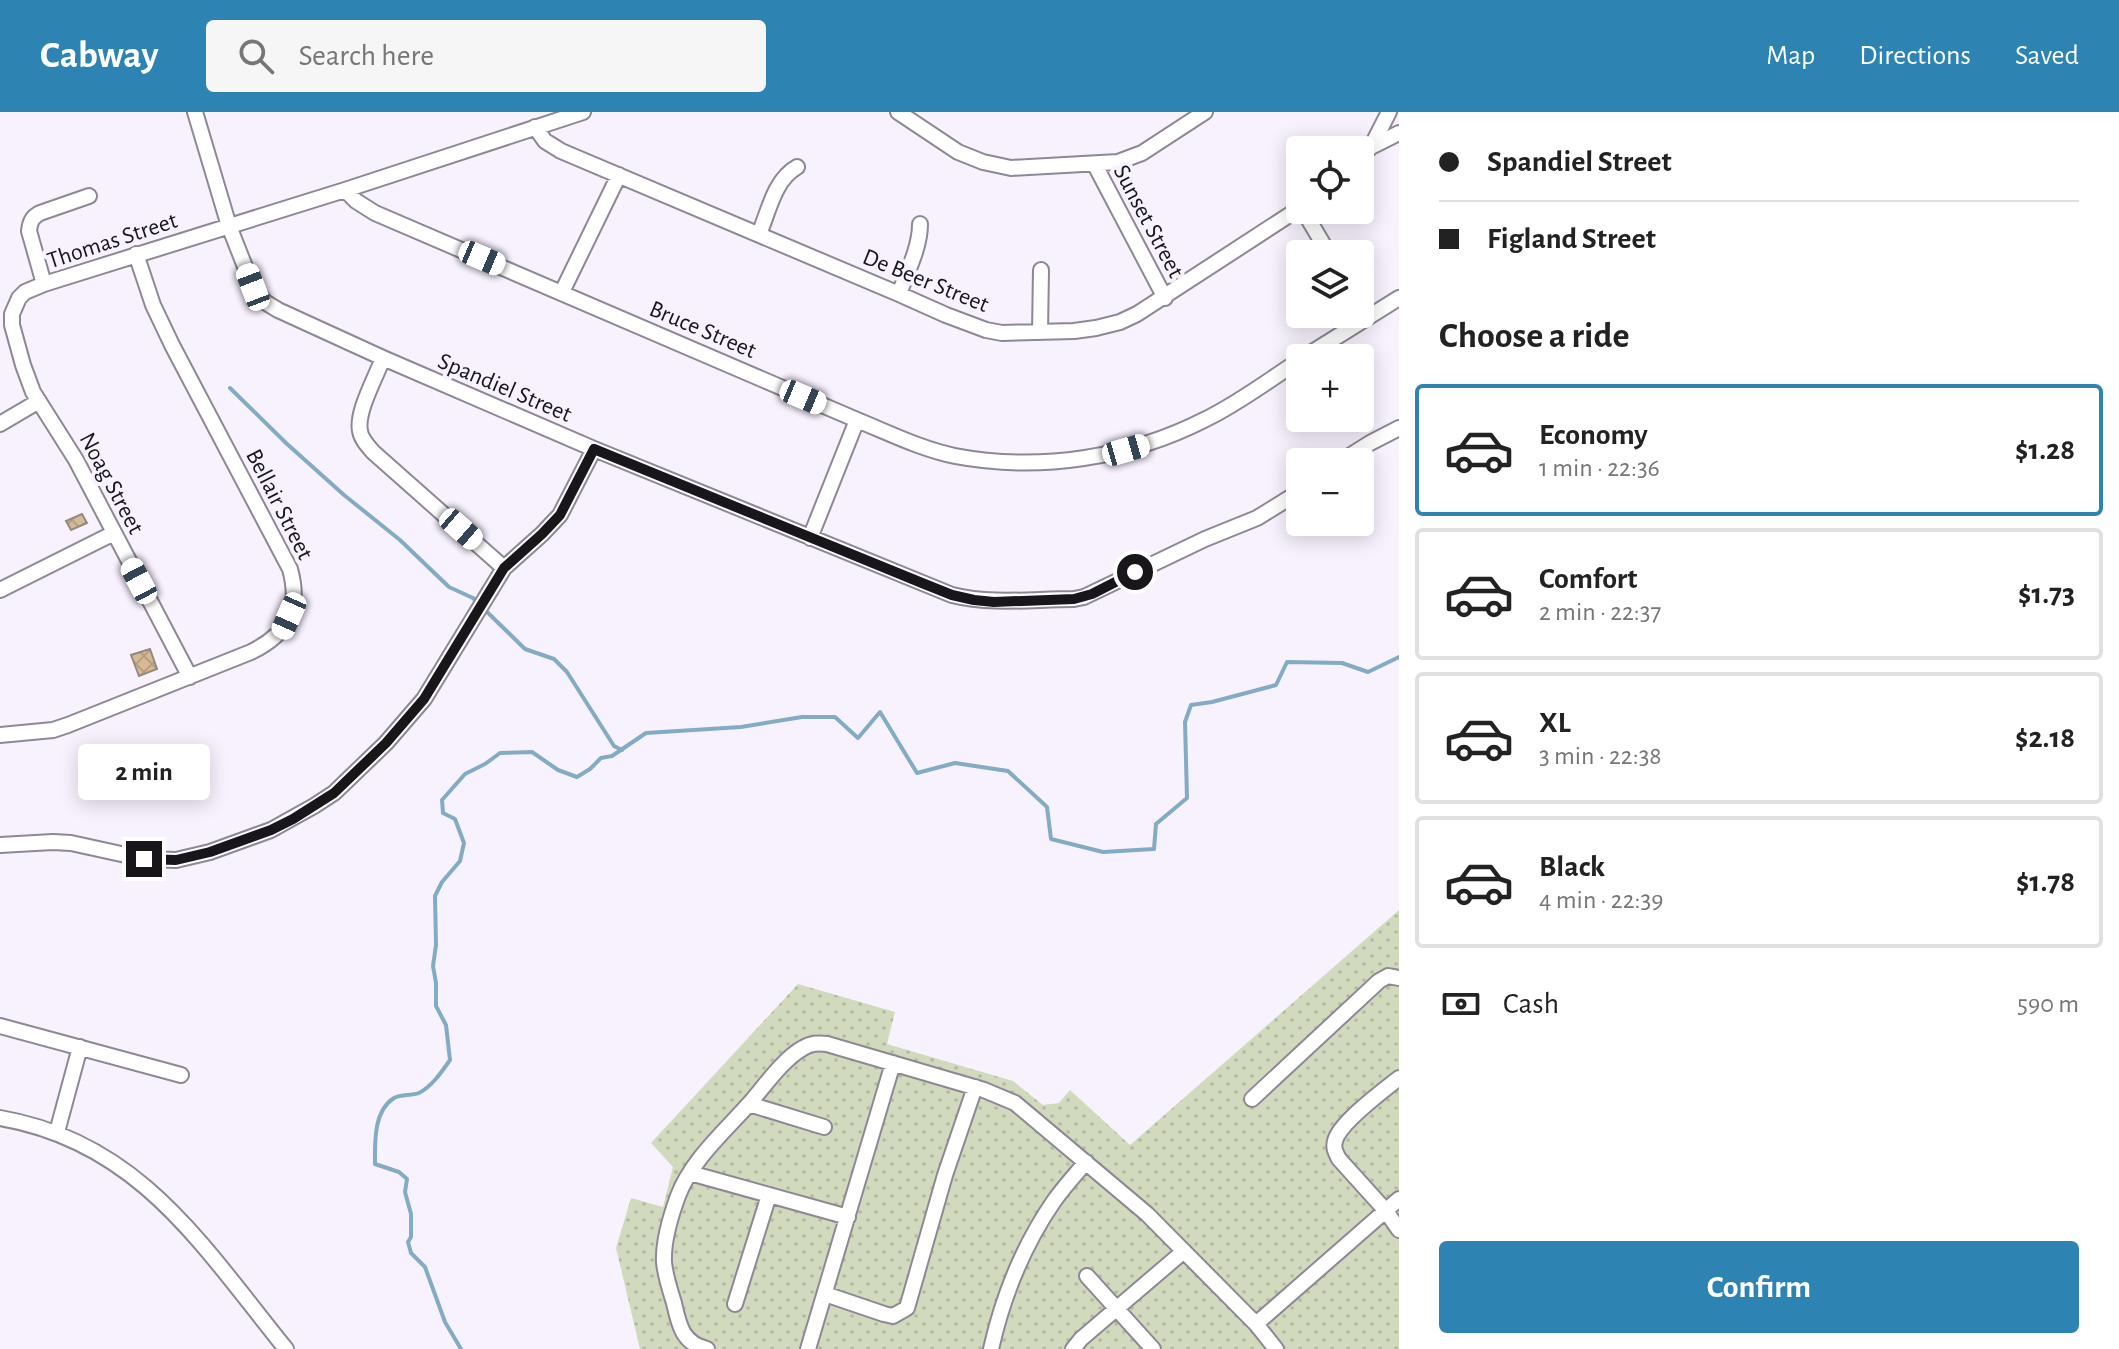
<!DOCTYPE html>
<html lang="en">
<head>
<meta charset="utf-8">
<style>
	body { margin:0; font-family:"Alegreya Sans",sans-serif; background:#f6f6f6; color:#222; height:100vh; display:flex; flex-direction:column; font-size:30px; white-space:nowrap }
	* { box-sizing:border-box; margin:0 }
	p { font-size:26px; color:#767676 }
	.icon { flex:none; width:44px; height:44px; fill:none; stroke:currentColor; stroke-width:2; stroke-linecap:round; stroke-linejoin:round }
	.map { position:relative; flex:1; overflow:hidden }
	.sheet { display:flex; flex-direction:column; background:#fff; width:720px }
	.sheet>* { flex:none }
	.banner { display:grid; align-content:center; height:176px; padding:0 40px; background:#fff }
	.fabs { position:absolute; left:1286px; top:24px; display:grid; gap:16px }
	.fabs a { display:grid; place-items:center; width:88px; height:88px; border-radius:8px; background:#fff; box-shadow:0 4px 20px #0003; font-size:40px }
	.end { position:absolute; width:36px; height:36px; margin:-18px; border:10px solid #18161b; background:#fff; box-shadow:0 0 0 4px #fff }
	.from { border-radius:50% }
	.bubble { position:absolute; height:56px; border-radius:8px; background:#fff; box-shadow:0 4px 20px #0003; font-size:26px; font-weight:700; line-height:56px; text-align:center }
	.car { position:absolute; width:24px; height:48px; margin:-24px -12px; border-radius:10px; box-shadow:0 0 6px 2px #0007; background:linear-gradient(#fff 24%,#345 0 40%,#fff 0 76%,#345 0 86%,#fff 0) }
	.banner b { display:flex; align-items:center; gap:28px; height:76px; font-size:30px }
	.banner b+b { border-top:2px solid #e0e0e0 }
	.banner i { width:20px; height:20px; background:#222 }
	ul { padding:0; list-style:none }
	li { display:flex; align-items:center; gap:24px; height:132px; margin:0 16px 12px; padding:0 24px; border:4px solid #e0e0e0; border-radius:8px }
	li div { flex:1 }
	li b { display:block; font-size:30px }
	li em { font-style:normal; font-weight:700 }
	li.selected { border-color:#2d84b3 }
	li>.icon { width:72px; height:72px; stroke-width:1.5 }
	h2 { padding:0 40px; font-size:36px; line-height:96px }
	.pay { display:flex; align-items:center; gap:20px; height:88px; padding:0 40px; font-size:30px }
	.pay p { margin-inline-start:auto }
	.button { display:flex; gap:16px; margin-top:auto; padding:16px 40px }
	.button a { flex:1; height:92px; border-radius:8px; background:#2d84b3; color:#fff; font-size:32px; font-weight:700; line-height:92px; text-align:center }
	header { display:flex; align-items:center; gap:48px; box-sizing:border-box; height:112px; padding:0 40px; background:#2d84b3; color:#fff }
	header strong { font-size:38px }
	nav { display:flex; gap:44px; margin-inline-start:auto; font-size:28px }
	.search { width:560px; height:72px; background:#f6f6f6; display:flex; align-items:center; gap:20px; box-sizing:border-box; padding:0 28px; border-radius:8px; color:#767676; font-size:30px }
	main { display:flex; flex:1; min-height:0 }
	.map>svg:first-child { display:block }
	.grass { fill:url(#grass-dots) }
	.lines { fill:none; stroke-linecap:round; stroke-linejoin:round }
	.stream { stroke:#81acc4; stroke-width:4 }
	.building { fill:url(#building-cross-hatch); stroke:#938a7d; stroke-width:2 }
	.minor-casing { stroke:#8e8895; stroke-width:18 }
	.minor { stroke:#fff; stroke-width:14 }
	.route { stroke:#18161b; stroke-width:10 }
	.labels { text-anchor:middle; stroke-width:8; stroke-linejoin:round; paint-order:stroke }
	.street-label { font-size:24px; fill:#18161b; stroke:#f8f2ff }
</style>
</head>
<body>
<header>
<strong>Cabway</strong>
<div class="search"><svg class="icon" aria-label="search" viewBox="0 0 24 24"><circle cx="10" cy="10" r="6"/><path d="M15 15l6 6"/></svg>Search here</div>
<nav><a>Map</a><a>Directions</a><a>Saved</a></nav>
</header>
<main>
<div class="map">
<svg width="1399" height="1237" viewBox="0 0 1399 1237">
	<defs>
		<pattern id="grass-dots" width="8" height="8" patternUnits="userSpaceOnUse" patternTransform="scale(2)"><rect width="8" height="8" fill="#d1dabd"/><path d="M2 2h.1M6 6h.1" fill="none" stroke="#b3baa2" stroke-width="1.8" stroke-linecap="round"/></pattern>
		<pattern id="building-cross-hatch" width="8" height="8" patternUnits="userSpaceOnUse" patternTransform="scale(2)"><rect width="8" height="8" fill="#d5ba95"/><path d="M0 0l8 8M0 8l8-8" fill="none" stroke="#b69f80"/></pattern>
	</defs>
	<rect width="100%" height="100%" fill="#f8f2ff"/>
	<path class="grass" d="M1399,798V1237H640L616,1136L631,1086L663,1095L673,1055L651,1031L798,872L895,900L887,932L1013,969L1043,993L1059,991L1070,978L1130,1033Z"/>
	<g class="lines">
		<path class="stream" d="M230,276L286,331L344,383L400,428L449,475L473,486L478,491
			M484,497L525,537L554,547L567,560L614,634L622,638
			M461,1237L445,1210L425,1155L411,1141L408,1130L411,1125V1102L405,1080L407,1067L399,1060L375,1052C375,1032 373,999 394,986C401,982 411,984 419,981C432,974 441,961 450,948L446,913L436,894V871L433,854L436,833L435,784L442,770L460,749L464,731L455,707L443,701L442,688L465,662L485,652L500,641L532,640L558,658L577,665L590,657L601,646L612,644L646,621L741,615L802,605H835L858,626L880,600L917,661L955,651L1008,659L1047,695L1051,727L1103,740L1154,737L1156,712L1187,686L1185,610L1191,593L1212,590L1276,573L1287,550L1342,551L1368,560L1399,545"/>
	</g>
	<path class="building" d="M82,402L87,411L71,418L66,409Z
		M150,537L157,557L139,564L131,543Z"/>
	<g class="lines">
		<defs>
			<path id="minor" d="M195,0L229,114L253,175L265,190L278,198L383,246L594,337L952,483C993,493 1032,487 1074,487L1084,485L1205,427L1257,406L1291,385L1300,377
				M898,0L958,40L983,50L1011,56L1118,50L1142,41L1205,0
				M535,15L545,29L561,39L899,182L946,203L986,218L1002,221L1074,219L1096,216L1120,210L1137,202L1300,96
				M1371,35L1389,0
				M1360,45L1371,35L1399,21
				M1095,53L1165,186
				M345,78L356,89L375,101L857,308C889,321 921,337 955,344C1039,360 1130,346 1206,307C1239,291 1269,268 1300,248
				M1303,98L1329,142
				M759,122C769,99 774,68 797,55
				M44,172L29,119C30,110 32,105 40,101L89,84
				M562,180L619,63
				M899,182C907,160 920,136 920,112
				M1040,220L1041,158
				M383,246C376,265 356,300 360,319C361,327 368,334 373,340L504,456
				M1303,246L1399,186
				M0,312L39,289
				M1340,350L1370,331L1399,316
				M810,426L857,308
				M0,478L114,421
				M190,565L76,348L33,280L23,253L12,213V202L19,186L25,180L44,172L345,78L583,0
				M0,623L53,618L68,613L251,540C288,522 301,497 290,457L172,233L153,193L136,142
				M0,733L53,730L71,731L144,747L176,748L210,740L271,718L314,694L334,681L386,631L424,587L504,456L542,422L560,403L594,337
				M0,914L181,963
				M1399,966C1384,978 1339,1011 1335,1029C1333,1037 1336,1041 1339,1047L1386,1099L1399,1118
				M1252,987L1379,869L1388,864L1399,866
				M749,992L824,1015
				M0,1006C140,1030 203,1135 286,1237
				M57,1020L80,935
				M690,1061L848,1105
				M1087,1164L1153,1237
				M825,1182L884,1202L893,1204L907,1196L945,1063L975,975
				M735,1192L769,1083
				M1256,1212L1399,1087
				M707,1237C682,1231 679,1213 674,1191C670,1178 665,1163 664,1150C663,1129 671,1103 678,1084C691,1049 724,1020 748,993C764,975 783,947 803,936C811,931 818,931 827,932L984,978L1015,991L1147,1102L1256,1212L1276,1237
				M808,1237L893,951
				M991,1237C1003,1184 1023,1134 1054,1089C1064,1075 1075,1063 1086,1050
				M1073,1237L1081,1227L1184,1139"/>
		</defs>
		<use href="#minor" class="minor-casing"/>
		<use href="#minor" class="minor"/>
	</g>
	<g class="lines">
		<path class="route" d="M144,747L176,748L210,740L271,718L293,707L334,681L386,631L424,587L504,456L542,422L560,403L594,337L922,471L952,483L974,488L994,490L1074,487L1092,482L1135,460"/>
	</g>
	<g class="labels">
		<g class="street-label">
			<text transform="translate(1149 109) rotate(62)" y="8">Sunset Street</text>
			<text transform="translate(112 128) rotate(-18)" y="8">Thomas Street</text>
			<text transform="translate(926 168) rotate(22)" y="8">De Beer Street</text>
			<text transform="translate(703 217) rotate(23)" y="8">Bruce Street</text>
			<text transform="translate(505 275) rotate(23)" y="8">Spandiel Street</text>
			<text transform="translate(112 371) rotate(62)" y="8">Noag Street</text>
			<text transform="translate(280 392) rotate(63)" y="8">Bellair Street</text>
		</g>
	</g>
</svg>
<div class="fabs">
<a><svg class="icon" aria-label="locate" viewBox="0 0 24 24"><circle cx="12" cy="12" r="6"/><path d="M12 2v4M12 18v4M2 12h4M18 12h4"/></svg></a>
<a><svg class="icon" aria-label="layers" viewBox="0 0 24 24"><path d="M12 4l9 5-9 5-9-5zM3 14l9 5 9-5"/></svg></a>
<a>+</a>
<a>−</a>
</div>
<i class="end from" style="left:1135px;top:460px"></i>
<i class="end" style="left:144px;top:747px"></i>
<div class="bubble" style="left:78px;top:632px;width:132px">2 min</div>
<i class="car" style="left:482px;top:146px;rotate:113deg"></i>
<i class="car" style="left:253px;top:175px;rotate:339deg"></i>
<i class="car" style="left:803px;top:285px;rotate:113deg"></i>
<i class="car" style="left:1126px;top:338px;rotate:74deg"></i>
<i class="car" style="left:461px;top:417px;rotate:131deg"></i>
<i class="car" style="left:139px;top:469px;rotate:332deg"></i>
<i class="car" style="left:289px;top:504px;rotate:204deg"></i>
</div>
<section class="sheet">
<div class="banner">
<b><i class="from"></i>Spandiel Street</b>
<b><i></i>Figland Street</b>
</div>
<h2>Choose a ride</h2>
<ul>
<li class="selected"><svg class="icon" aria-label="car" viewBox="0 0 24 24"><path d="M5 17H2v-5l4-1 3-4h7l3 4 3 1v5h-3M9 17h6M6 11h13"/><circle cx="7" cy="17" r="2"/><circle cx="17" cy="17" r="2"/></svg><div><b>Economy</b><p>1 min · 22:36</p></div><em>$1.28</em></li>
<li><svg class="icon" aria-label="car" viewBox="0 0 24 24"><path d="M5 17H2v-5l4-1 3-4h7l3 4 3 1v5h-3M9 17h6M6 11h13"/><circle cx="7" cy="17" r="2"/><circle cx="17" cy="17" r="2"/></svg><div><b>Comfort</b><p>2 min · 22:37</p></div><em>$1.73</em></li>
<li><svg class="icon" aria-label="car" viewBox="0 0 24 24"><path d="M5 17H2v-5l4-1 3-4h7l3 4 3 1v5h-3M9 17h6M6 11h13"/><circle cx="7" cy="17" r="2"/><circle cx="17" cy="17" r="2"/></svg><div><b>XL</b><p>3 min · 22:38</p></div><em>$2.18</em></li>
<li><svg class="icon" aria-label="car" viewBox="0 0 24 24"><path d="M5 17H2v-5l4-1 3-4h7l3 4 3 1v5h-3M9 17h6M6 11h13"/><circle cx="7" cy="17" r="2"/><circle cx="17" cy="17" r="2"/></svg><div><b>Black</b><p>4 min · 22:39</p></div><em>$1.78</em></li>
</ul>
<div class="pay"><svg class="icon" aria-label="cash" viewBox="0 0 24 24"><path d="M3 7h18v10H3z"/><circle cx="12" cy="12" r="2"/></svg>Cash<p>590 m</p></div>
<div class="button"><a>Confirm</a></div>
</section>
</main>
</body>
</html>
